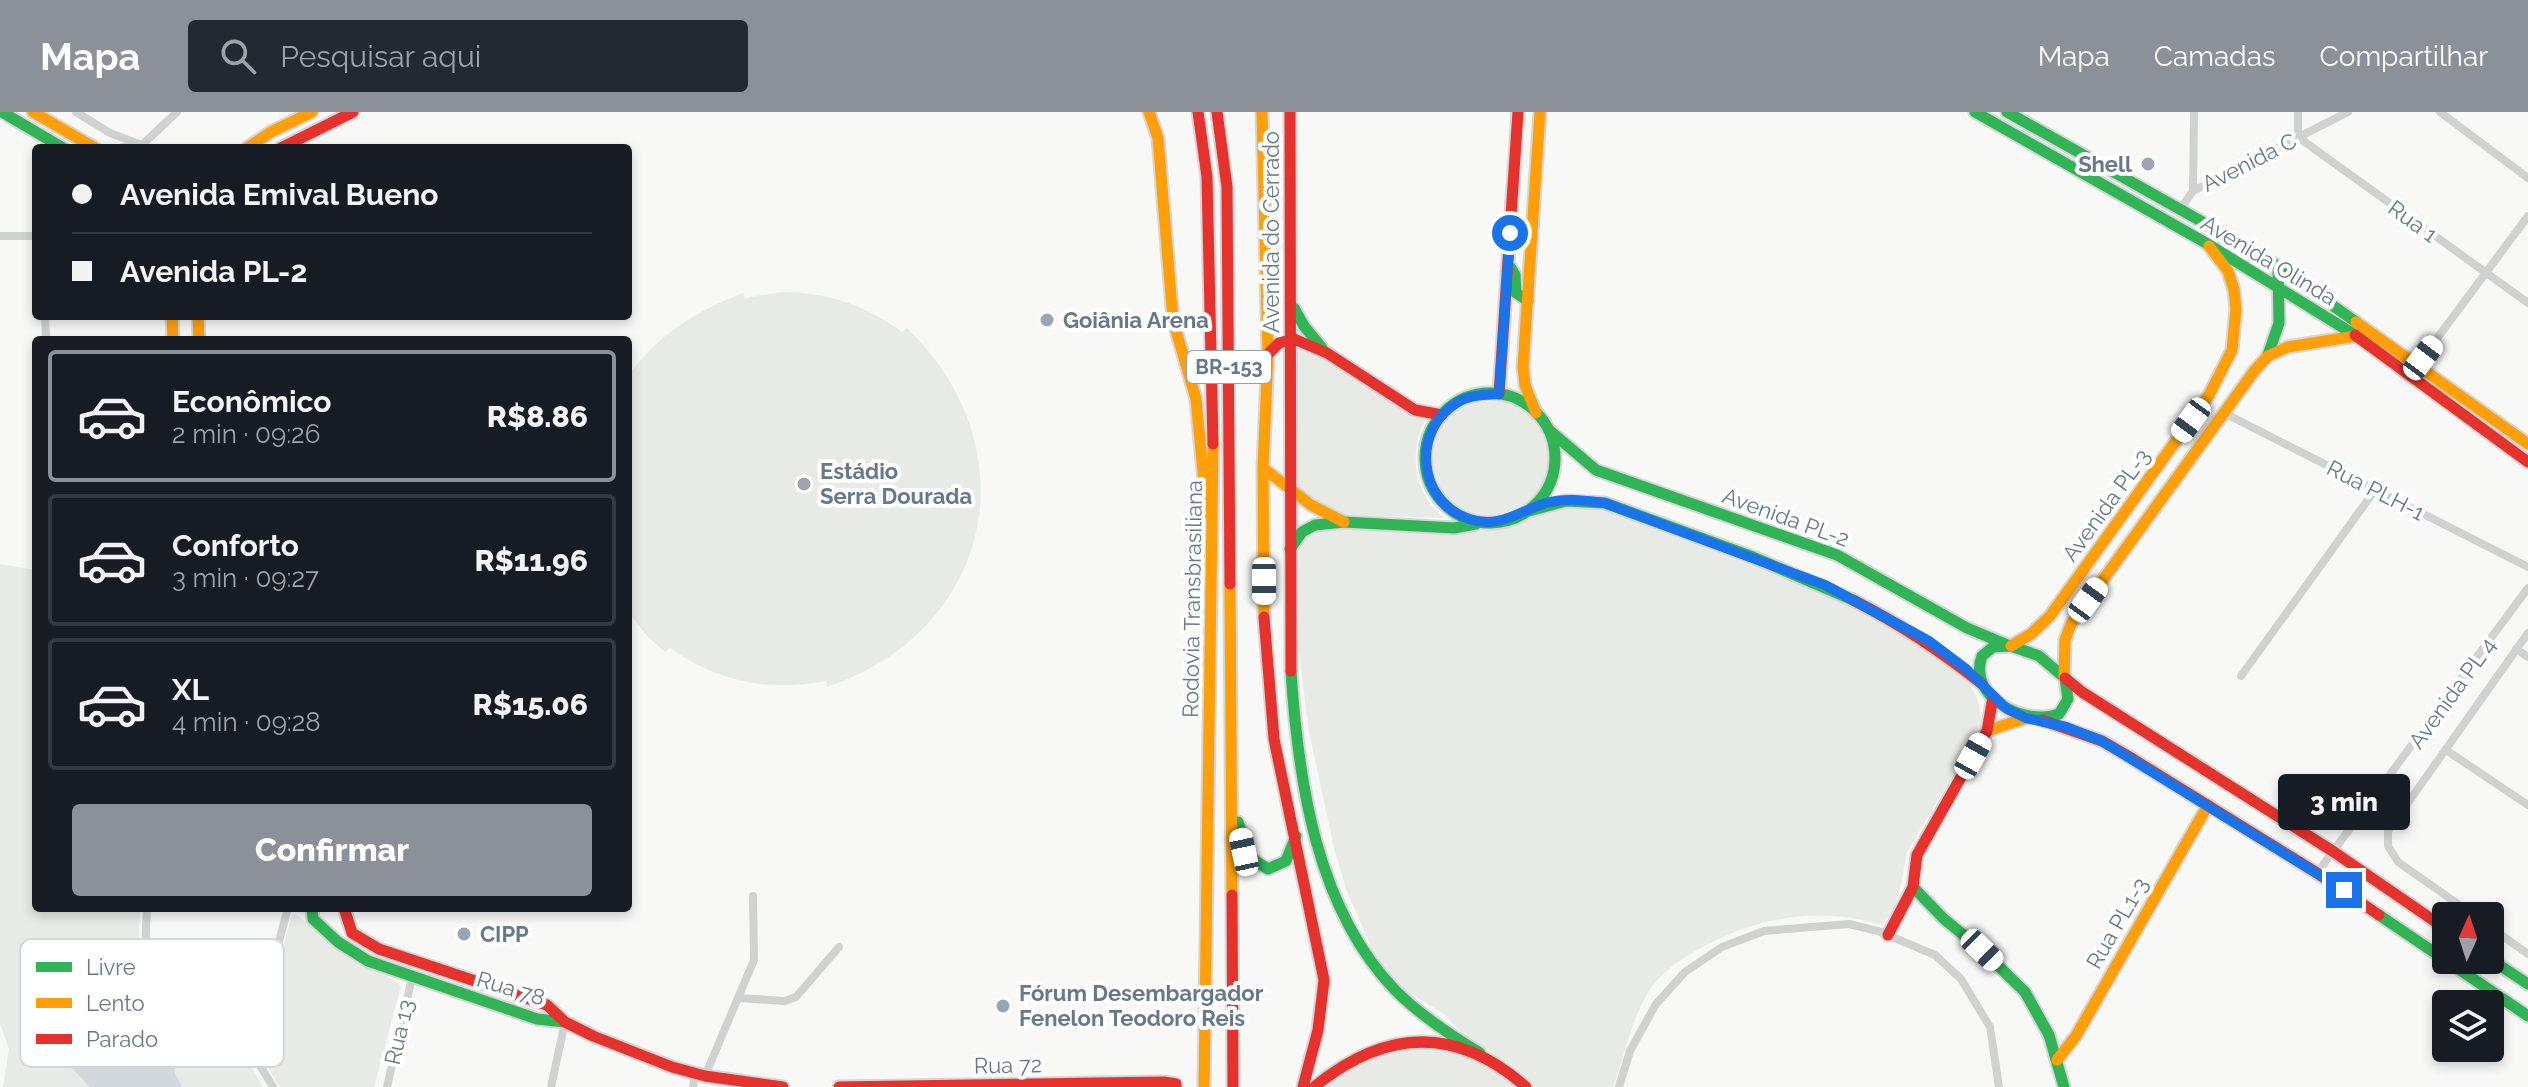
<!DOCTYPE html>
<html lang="pt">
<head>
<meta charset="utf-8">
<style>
	body { margin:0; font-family:Raleway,sans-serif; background:#242831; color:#f1f3f6; height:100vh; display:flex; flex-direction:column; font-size:30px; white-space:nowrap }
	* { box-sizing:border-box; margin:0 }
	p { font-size:26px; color:#9ea1a6 }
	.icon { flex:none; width:44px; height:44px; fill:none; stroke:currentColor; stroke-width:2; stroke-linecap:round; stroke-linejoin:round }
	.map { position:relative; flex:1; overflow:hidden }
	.panel { position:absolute; left:32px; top:224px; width:600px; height:576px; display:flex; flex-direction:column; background:#171b24; border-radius:8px; box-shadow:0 4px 12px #0003 }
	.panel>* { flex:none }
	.hud { position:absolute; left:32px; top:32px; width:600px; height:176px; border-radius:8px; box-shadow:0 4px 12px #0003; display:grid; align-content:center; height:176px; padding:0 40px; background:#171b24 }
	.needle { width:52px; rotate:3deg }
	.buttons { position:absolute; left:2432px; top:790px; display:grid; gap:16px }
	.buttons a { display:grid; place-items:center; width:72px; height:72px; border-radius:8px; background:#171b24; box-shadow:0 4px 12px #0003; font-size:40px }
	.end { position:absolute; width:36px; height:36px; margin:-18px; border:10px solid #1a73e8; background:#fff; box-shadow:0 0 0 4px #fff }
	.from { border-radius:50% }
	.bubble { position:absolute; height:56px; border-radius:8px; background:#171b24; box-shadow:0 4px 12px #0003; font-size:26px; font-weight:800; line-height:56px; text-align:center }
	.car { position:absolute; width:24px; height:48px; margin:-24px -12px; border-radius:10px; box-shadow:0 0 6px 2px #0007; background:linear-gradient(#fff 24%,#345 0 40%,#fff 0 76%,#345 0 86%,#fff 0) }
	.hud b { display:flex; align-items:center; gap:28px; height:76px; font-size:30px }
	.hud b+b { border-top:2px solid #363941 }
	.hud i { width:20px; height:20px; background:#f1f3f6 }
	ul { padding:14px 0 0; list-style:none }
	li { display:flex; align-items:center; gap:24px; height:132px; margin:0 16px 12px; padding:0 24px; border:4px solid #363941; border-radius:8px }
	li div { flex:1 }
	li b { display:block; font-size:30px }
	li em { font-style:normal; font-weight:800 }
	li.active { border-color:#8c9099 }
	li>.icon { width:72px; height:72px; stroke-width:1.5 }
	.action { display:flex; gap:16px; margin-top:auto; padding:16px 40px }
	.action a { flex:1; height:92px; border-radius:8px; background:#8c9099; color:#fff; font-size:32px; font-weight:800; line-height:92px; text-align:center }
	header { display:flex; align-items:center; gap:48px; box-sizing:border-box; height:112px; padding:0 40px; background:#8c9099; color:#fff }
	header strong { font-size:38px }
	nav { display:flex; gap:44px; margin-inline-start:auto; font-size:28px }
	.search { width:560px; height:72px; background:#242831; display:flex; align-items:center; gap:20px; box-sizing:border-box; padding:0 28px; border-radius:8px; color:#9ea1a6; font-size:30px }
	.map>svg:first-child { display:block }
	.green { fill:#e8ebe5 }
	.water { fill:#d2d8dc }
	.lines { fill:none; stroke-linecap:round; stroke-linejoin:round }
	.fast-casing { stroke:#d5d6d7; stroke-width:15 }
	.slow-casing { stroke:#d5d6d7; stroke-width:15 }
	.jam-casing { stroke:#d5d6d7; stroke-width:15 }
	.street { stroke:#d0d2d2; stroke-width:8 }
	.fast { stroke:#30b455; stroke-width:11 }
	.slow { stroke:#ff9f0a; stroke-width:11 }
	.jam { stroke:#e5322d; stroke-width:11 }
	.route { stroke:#1a73e8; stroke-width:10 }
	.poi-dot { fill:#99a5b0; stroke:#fff; stroke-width:3 }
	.labels { text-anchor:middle; stroke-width:8; stroke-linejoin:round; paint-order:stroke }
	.shield { fill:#fff; stroke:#94a0ac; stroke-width:2 }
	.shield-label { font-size:20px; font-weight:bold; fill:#667889 }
	.street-label { font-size:22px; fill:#667889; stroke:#fff }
	.poi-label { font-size:22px; font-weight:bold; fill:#667889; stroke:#fff; text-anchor:start }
	.key { fill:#fff; stroke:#d1d6dc; stroke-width:2 }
	.key-label { font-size:22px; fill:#667889 }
</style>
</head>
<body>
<header>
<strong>Mapa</strong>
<div class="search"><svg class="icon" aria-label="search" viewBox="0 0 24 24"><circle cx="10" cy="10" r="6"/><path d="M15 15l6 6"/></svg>Pesquisar aqui</div>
<nav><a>Mapa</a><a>Camadas</a><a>Compartilhar</a></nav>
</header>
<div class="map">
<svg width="2528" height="975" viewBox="0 0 2528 975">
	<rect width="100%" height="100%" fill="#f8f8f7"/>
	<path class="green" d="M781,180C827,180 865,193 902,220L907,216C1032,337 993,519 827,575L826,569C768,580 718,570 670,536L665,540L648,525L628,500V265C656,223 697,199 743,181L745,186Z
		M1309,236L1316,239L1410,302L1425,308C1408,341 1414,384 1445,406L1351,403C1325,398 1314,391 1295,374V243L1300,238Z
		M1431 345a59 59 0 1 1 118 0a59 59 0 1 1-118 0Z
		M1571,391L1595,392C1700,432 1810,465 1906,523C1925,535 1946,545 1961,562C1976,578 1983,596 1981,617L1907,740L1899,783L1893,799L1882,813C1814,793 1752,806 1692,841C1676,850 1656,866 1647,882C1631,910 1624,945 1613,975H1536L1516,956L1465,924L1443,901L1385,867L1346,777L1334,736L1309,620L1298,534L1299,437L1305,422L1322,416L1342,415L1427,419H1484Z
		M0,452L36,458V796H140L138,844L145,861L160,876L238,932L263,975H3L9,937L0,912Z
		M295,802C311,812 324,828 339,839C357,851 387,860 401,874L374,975H280L260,943L258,928L291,806Z
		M1413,936C1455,938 1487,948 1520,975H1323C1351,952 1378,942 1413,936Z"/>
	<path class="water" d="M161,906L173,914L175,961L182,975H90L52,935L55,930L104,914Z"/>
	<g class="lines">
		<defs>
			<path id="fast" d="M2,0L63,36
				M1975,0L2206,131L2355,223
				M2007,0L2263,144L2356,210
				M1511,156L1515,163L1516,181L1528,189
				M1294,196L1304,214L1322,236
				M2268,243L2279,211L2278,154
				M1425 346a65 65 0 1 1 130 0a65 65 0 1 1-130 0Z
				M1549,318L1596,358L1837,443L1967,516L2010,534
				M1529,399L1566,389L1605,391L1753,445L1853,488
				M1290,437L1302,420L1315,413L1344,410L1454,416L1476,412
				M2011,534L2039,544L2065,566L2068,587L2059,602C2025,615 1967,585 1982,544L1993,535Z
				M1291,559C1298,668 1316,797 1396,879C1421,904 1450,923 1480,941
				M1238,710L1249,745L1268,757L1286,749L1296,724
				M1913,775L1944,807L1982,838L2025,880L2049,923L2064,975
				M312,796L313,807L338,830L368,849L537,907L565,910
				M2379,803L2528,904
				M2490,847L2528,872"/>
			<path id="slow" d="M33,0L95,36
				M1149,0L1158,26L1173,208L1196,287L1207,401
				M1262,0L1268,242L1263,356L1264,505
				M247,36L271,20L312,0
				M172,204L173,228
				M198,204L199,228
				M2356,210L2528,332
				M1536,301L1525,273L1523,255L1540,0
				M1263,356L1311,393L1344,410
				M1230,472L1232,783
				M2011,534L2031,522L2050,504L2209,283L2232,238L2236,197L2234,178L2228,159L2209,134
				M2064,565L2065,528L2071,512L2255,258L2268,244L2288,235L2356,224
				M1987,619L2026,606
				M2057,948L2076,924L2208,693
				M1204,975L1213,332"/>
			<path id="jam" d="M1198,0L1207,65L1213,332
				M1217,0L1227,75L1230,472
				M1290,0L1291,559
				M281,36L353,0
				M2355,223L2528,350
				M1268,242L1279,231L1294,227L1327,241L1415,298L1442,303
				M1499,282L1518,0
				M1853,488C1900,512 1941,539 1982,572
				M1264,505L1274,627L1324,868L1318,918L1303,975
				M2065,566L2082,580L2334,740L2446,817
				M2042,608L2102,629L2128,644L2317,761L2379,803
				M1232,783L1233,975
				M344,796L352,821L379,837L547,893L565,910L593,924L672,955L705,964L783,975
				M1888,823L1913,775L1917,743L1987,619L1993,585
				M839,975L1164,970L1176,972V975
				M1314,975C1385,917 1456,913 1526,975"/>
		</defs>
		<use href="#fast" class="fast-casing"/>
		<use href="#slow" class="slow-casing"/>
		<use href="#jam" class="jam-casing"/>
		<path class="street" d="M76,0L110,21L142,33
			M2440,0L2528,66
			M2298,25L2528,191
			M2298,25V0
			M142,33L177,0
			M119,36L138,33
			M2193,79L2194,0
			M2181,96L2193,79L2348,0
			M0,124H36
			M45,204L46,228
			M2415,256L2528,104
			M2224,301L2528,455
			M2516,537L2528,545
			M2241,564L2375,378
			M2446,638L2528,693
			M2317,761L2528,476
			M147,796L145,841L149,851L165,871L250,937L273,975
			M2475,804L2398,750L2388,734V719L2528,521
			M2490,815L2528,842
			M739,886L785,889L796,885L839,835
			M250,937L288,796
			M705,964L754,848L753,784
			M387,975L412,866
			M551,975L565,910
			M693,975L695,962
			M1619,975L1630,939L1656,892L1685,860L1722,835L1764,819L1849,812L1878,819L1935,843L1961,867L1990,915L1999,975"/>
		<use href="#fast" class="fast"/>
		<use href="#slow" class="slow"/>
		<use href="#jam" class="jam"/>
	</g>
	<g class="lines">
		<path class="route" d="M1510,121L1499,282C1485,283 1470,283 1458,290C1411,317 1417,390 1469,407C1501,418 1521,397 1550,390C1569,386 1586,389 1605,391L1825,473L1929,529L1966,557L2007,597L2026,606L2066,615L2102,629L2344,778"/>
	</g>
	<g class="poi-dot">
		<circle cx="2148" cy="52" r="8"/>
		<circle cx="1047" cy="208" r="8"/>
		<circle cx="804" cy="372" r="8"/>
		<circle cx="464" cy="822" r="8"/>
		<circle cx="1003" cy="894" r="8"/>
	</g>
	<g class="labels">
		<rect class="shield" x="1187" y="239" width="84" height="32" rx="6"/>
		<g class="shield-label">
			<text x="1229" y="262">BR-153</text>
		</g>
		<g class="street-label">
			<text transform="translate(2249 50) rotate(-27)" y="8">Avenida C</text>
			<text transform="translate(2413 109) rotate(36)" y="8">Rua 1</text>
			<text transform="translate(1271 120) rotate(-90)" y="8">Avenida do Cerrado</text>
			<text transform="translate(2269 148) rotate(31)" y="8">Avenida Olinda</text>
			<text transform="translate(2376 378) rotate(27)" y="8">Rua PLH-1</text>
			<text transform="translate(2106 393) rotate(-54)" y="8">Avenida PL-3</text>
			<text transform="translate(1786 405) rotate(20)" y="8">Avenida PL-2</text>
			<text transform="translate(1192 487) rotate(-89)" y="8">Rodovia Transbrasiliana</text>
			<text transform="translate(2452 581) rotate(-54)" y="8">Avenida PL 4</text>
			<text transform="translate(2117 811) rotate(-60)" y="8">Rua PL1-3</text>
			<text transform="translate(511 876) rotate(17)" y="8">Rua 78</text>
			<text transform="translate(399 920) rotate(-77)" y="8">Rua 13</text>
			<text transform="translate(1008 953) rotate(-1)" y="8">Rua 72</text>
		</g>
		<g class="poi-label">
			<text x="2132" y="60" text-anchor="end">Shell</text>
			<text x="1063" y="216">Goiânia Arena</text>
			<text x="820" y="367">Estádio<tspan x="820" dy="25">Serra Dourada</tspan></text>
			<text x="480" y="830">CIPP</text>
			<text x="1019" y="889">Fórum Desembargador<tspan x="1019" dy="25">Fenelon Teodoro Reis</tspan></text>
		</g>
	</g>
	<rect x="20" y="827" width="264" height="128" rx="12" class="key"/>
	<rect x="36" y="850" width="36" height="10" fill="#30b455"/>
	<rect x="36" y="886" width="36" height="10" fill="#ff9f0a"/>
	<rect x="36" y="922" width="36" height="10" fill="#e5322d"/>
	<g class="key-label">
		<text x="86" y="863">Livre</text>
		<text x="86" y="899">Lento</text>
		<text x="86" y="935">Parado</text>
	</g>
</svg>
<div class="buttons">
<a><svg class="needle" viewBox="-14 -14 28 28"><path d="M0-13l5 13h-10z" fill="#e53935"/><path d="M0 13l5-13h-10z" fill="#9ea1a6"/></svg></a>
<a><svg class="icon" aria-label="layers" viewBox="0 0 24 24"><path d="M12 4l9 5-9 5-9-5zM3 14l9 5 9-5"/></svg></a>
</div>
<i class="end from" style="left:1510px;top:121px"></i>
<i class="end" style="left:2344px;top:778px"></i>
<div class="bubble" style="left:2278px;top:662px;width:132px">3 min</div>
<i class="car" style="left:2423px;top:246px;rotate:37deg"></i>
<i class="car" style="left:2191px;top:308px;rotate:216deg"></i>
<i class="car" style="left:1264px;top:469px;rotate:180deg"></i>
<i class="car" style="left:2088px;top:488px;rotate:36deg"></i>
<i class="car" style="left:1973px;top:644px;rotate:29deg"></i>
<i class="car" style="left:1244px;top:740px;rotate:348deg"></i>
<i class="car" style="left:1982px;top:838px;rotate:134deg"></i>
<div class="hud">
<b><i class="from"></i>Avenida Emival Bueno</b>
<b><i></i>Avenida PL-2</b>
</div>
<section class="panel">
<ul>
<li class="active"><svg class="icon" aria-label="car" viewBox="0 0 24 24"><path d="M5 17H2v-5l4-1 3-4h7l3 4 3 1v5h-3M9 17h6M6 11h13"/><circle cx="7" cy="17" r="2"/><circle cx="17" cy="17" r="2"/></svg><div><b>Econômico</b><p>2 min · 09:26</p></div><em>R$8.86</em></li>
<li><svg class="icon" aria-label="car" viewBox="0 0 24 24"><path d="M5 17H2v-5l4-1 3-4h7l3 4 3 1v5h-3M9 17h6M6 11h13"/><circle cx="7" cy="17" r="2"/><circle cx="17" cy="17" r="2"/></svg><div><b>Conforto</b><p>3 min · 09:27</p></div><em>R$11.96</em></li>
<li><svg class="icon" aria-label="car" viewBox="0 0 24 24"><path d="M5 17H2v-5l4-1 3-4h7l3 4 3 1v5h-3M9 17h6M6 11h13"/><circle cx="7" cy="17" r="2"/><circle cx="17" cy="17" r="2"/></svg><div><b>XL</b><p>4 min · 09:28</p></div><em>R$15.06</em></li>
</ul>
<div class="action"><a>Confirmar</a></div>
</section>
</div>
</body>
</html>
